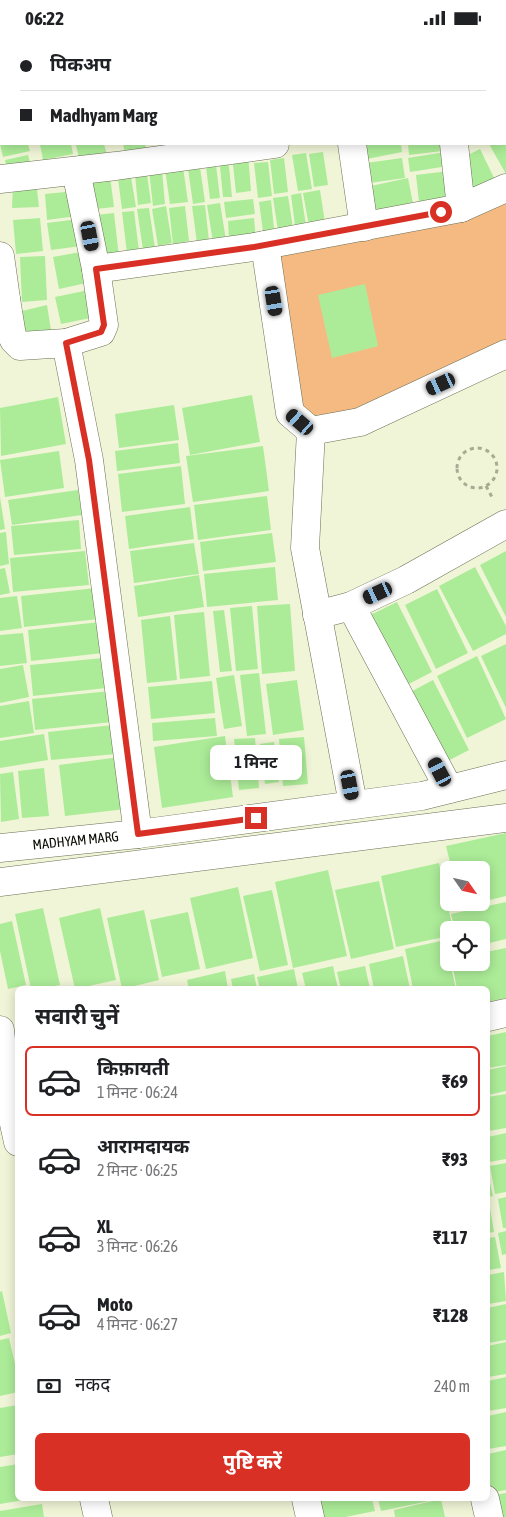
<!DOCTYPE html>
<html lang="hi">
<head>
<meta charset="utf-8">
<style>
	body { margin:0; font-family:"Asap Condensed","Noto Sans Devanagari",sans-serif; background:#f2f2f2; color:#202124; height:100vh; display:flex; flex-direction:column; font-size:19px; white-space:nowrap }
	* { box-sizing:border-box; margin:0 }
	p { font-size:16px; color:#757577 }
	.icon { flex:none; width:28px; height:28px; fill:none; stroke:currentColor; stroke-width:2; stroke-linecap:round; stroke-linejoin:round }
	.map { position:relative; flex:1; overflow:hidden }
	.details { position:absolute; left:15px; top:951px; width:475px; height:515px; display:flex; flex-direction:column; background:#fff; border-radius:8px; box-shadow:0 2px 12px #0003 }
	.details>* { flex:none }
	.guide { position:absolute; left:0px; top:0px; width:506px; height:110px; box-shadow:0 2px 12px #0003; display:grid; align-content:center; height:110px; padding:0 20px; background:#fff }
	.needle { width:32px; rotate:124deg }
	.controls { position:absolute; left:440px; top:826px; display:grid; gap:10px }
	.controls a { display:grid; place-items:center; width:50px; height:50px; border-radius:8px; background:#fff; box-shadow:0 2px 12px #0003; font-size:25px }
	.end { position:absolute; width:22px; height:22px; margin:-11px; border:6px solid #d93025; background:#fff; box-shadow:0 0 0 2px #fff }
	.from { border-radius:50% }
	.bubble { position:absolute; height:35px; border-radius:8px; background:#fff; box-shadow:0 2px 12px #0003; font-size:16px; font-weight:700; line-height:35px; text-align:center }
	.car { position:absolute; width:15px; height:30px; margin:-15px -8px; border-radius:6px; box-shadow:0 0 4px 1px #0007; background:linear-gradient(#222 24%,#8ab4d8 0 40%,#222 0 76%,#8ab4d8 0 86%,#222 0) }
	.guide b { display:flex; align-items:center; gap:18px; height:48px; font-size:19px }
	.guide b+b { border-top:1px solid #e0e0e0 }
	.guide i { width:12px; height:12px; background:#202124 }
	ul { padding:0; list-style:none }
	li { display:flex; align-items:center; gap:15px; height:70px; margin:0 10px 8px; padding:0 10px; border:2px solid transparent; border-radius:8px }
	li div { flex:1 }
	li b { display:block; font-size:19px }
	li em { font-style:normal; font-weight:700 }
	li.current { border-color:#d93025 }
	li>.icon { width:45px; height:45px; stroke-width:1.5 }
	h2 { padding:0 20px; font-size:22px; line-height:60px }
	.pay { display:flex; align-items:center; gap:12px; height:55px; padding:0 20px; font-size:19px }
	.pay p { margin-inline-start:auto }
	.action { display:flex; gap:10px; margin-top:auto; padding:10px 20px }
	.action a { flex:1; height:58px; border-radius:8px; background:#d93025; color:#fff; font-size:20px; font-weight:700; line-height:58px; text-align:center }
	.status { display:flex; justify-content:space-between; align-items:center; height:35px; padding:0 25px; background:#fff; direction:ltr }
	.status svg { height:14px; fill:currentColor }
	.map>svg:first-child { display:block }
	.green { fill:#f5ba82 }
	.building { fill:#acec98 }
	.lines { fill:none; stroke-linecap:round; stroke-linejoin:round }
	.minor-casing { stroke:#6c6f55; stroke-width:29 }
	.path { stroke:#a8ab94; stroke-width:3; stroke-dasharray:4 4; stroke-linecap:butt }
	.minor { stroke:#fff; stroke-width:28 }
	.route { stroke:#d93025; stroke-width:6 }
	.labels { text-anchor:middle; stroke-width:4.5; stroke-linejoin:round; paint-order:stroke }
	.street-label { font-size:14px; fill:#0d0e05; stroke:#fff }
</style>
</head>
<body>
<div class="status"><b>06:22</b><svg viewBox="0 0 49 12"><path d="M0 12V9h3v3zM5 12V6h3v6zM10 12V3h3v9zM15 12V0h3v12zM26 1h20v11H26zM47 4h2v5h-2z"/></svg></div>
<div class="map">
<svg width="506" height="1482" viewBox="0 0 506 1482">
	<rect width="100%" height="100%" fill="#f0f5d7"/>
	<path class="green" d="M506,153V319L360,387L290,378L254,212Z"/>
	<path class="building" d="M0,109H28L30,116L3,122Z
		M40,109H71L73,119L43,125Z
		M84,109H104L107,120L80,127L76,110Z
		M123,109H145L147,119L126,123Z
		M359,109H401L402,117L362,125Z
		M408,109H442V116L409,120Z
		M489,109H506V139Z
		M480,114L497,149L476,160L458,125Z
		M323,117L328,150L314,152L309,119Z
		M446,117L448,131L410,137L408,123Z
		M306,118L312,154L298,156L292,120Z
		M248,119L251,156L236,158L232,121Z
		M28,120L32,134L8,139L5,125Z
		M228,121L232,162H223L219,122Z
		M215,122L220,163L210,164L205,124Z
		M284,123L288,157L274,159L270,125Z
		M402,123L405,143L362,149L359,129Z
		M199,125L205,167L193,169L187,127Z
		M268,127L272,161L258,163L254,128Z
		M183,132L188,167L170,169L165,134Z
		M162,135L165,169L153,171L149,136Z
		M449,136L453,172L420,176L416,140Z
		M147,139L151,168L138,170L135,140Z
		M110,141L114,172L96,174L91,144Z
		M131,142L136,172L122,174L118,144Z
		M408,143L415,179L377,186L371,151Z
		M36,146L39,172L12,173L13,149Z
		M320,155L326,194L310,197L303,158Z
		M75,156L77,181L47,185L45,159Z
		M301,158L307,197L296,198L291,160Z
		M288,161L294,199L279,202L273,163Z
		M253,164L255,179L226,183L224,167Z
		M271,165L275,203L264,204L259,167Z
		M220,168L226,205L213,207L207,170Z
		M205,170L209,206L197,208L192,171Z
		M166,171L172,208L158,211L152,174Z
		M185,171L189,206L173,209L169,173Z
		M149,173L155,213L143,215L137,174Z
		M134,176L139,216L127,218L122,177Z
		M114,178L119,222L101,224L96,180Z
		M40,183L43,216L16,219L13,185Z
		M254,183L256,205L229,207L228,186Z
		M78,184L81,211L51,215L47,188Z
		M86,216L91,247L59,254L53,222Z
		M45,221L47,265L22,267L20,222Z
		M365,249L378,311L332,323L318,260Z
		M89,255L95,282L61,289L55,262Z
		M47,270L51,295L25,300L18,277Z
		M252,360L260,407L190,420L182,373Z
		M58,362L66,409L1,421L0,373Z
		M174,370L179,405L119,413L115,379Z
		M178,408L180,428L117,436L115,416Z
		M263,411L269,456L193,467L186,421Z
		M59,416L64,453L5,462L0,425Z
		M181,431L185,469L122,477L118,439Z
		M78,455L82,480L12,490L8,465Z
		M267,461L271,495L198,505L194,470Z
		M0,462L5,494L0,495Z
		M190,472L194,504L129,514L125,481Z
		M79,485L81,514L14,520L11,491Z
		M6,497L9,529L0,531V498Z
		M272,498L276,527L203,536L200,507Z
		M194,508L199,539L134,548L130,516Z
		M85,516L89,550L13,557L10,523Z
		M506,516V582L480,530Z
		M275,532L278,565L207,572L204,539Z
		M475,532L506,591V599L473,616L439,551Z
		M5,533L10,558L0,560V534Z
		M199,540L204,572L138,582L134,551Z
		M96,553L99,584L24,592L21,561Z
		M437,554L468,618L436,634L405,570Z
		M17,561L22,593L0,596V563Z
		M397,567L432,637L401,653L366,582Z
		M290,569L295,636L262,639L257,571Z
		M252,571L258,634L236,636L230,573Z
		M224,575L232,636L220,637L213,576Z
		M204,577L210,641L180,644L174,580Z
		M170,581L177,645L147,648L141,585Z
		M100,587L103,618L31,626L28,595Z
		M23,598L27,628L0,631V600Z
		M506,609V673L481,621Z
		M477,621L506,684L467,703L437,641Z
		M103,623L106,653L33,661L30,630Z
		M23,630L29,662L0,668V634Z
		M259,638L266,699L247,701L240,640Z
		M234,640L242,691L224,694L216,643Z
		M297,645L304,695L273,700L266,649Z
		M433,645L469,715L438,731L403,661Z
		M212,646L215,678L151,684L148,652Z
		M110,656L113,687L35,695L32,664Z
		M29,666L34,698L0,703V671Z
		M215,683L217,701L153,706L152,688Z
		M113,690L116,719L51,725L48,697Z
		M44,699L48,725L0,733V706Z
		M225,701L233,762L162,773L154,712Z
		M304,702L308,749L283,751L279,704Z
		M255,703L259,753L239,755L234,704Z
		M274,707L279,747L265,749L260,709Z
		M120,722L126,774L65,781L59,730Z
		M44,733L49,781L22,783L18,736Z
		M13,737L19,784L1,787L0,739Z
		M506,798V861L481,867V835H452L446,811Z
		M439,828L453,895H449V901L396,912L381,841Z
		M328,835L347,921L293,933L275,847Z
		M379,846L394,914L351,924L335,855Z
		M238,852L253,923L206,934L190,863Z
		M272,855L288,930L260,936L243,861Z
		M506,867V904L481,910V895H455L451,879Z
		M43,873L60,950L41,954H31L15,879Z
		M100,873L116,945L75,954L59,883Z
		M144,875L159,945L122,954L107,883Z
		M188,877L200,934L162,942L150,885Z
		M12,886L26,950L8,954L0,916V889Z
		M445,905L449,928H450L456,954H413L405,914Z
		M506,913V963L488,967V954H457L452,928H481V918Z
		M403,921L410,954H374L369,929Z
		M333,931L338,954H306L302,938Z
		M365,931L370,954H341L337,937Z
		M294,934L298,954H260L257,942Z
		M225,936L228,954H189L187,945Z
		M254,939L257,954H233L231,944Z
		M506,997V1030L488,1033V1001Z
		M506,1031V1056L488,1060V1035Z
		M506,1059V1093L488,1096V1062Z
		M506,1098V1124L489,1127L488,1102Z
		M506,1128V1157L495,1159L490,1131Z
		M488,1139L493,1161L488,1162Z
		M506,1162V1193H503L498,1164Z
		M489,1167L494,1197L488,1198V1168Z
		M506,1196V1219L502,1220L498,1198Z
		M495,1202L501,1233L488,1235V1203Z
		M504,1237L506,1266L488,1269V1240Z
		M2,1256L11,1298L0,1301V1257Z
		M506,1269V1305L488,1308V1273Z
		M9,1303L18,1342V1357L0,1361V1305Z
		M506,1307V1339L488,1342V1311Z
		M506,1342V1373L488,1376V1346Z
		M18,1370V1419L0,1422V1373Z
		M506,1377V1411L488,1414V1381Z
		M506,1415V1455L488,1458V1419Z
		M18,1429V1464L24,1465L0,1469V1432Z
		M506,1458V1482H493L489,1461Z
		M310,1464H372L375,1476L345,1482H314Z
		M378,1464H434V1465L381,1476Z
		M441,1464L445,1482H395L394,1475Z
		M42,1469L44,1482H0V1476Z"/>
	<g class="lines">
		<defs>
			<g id="minor">
				<path d="M433,0V1"/>
				<path d="M339,1L348,0"/>
				<path d="M0,44H1"/>
				<path d="M505,44L506,43"/>
				<path d="M352,109L364,192"/>
				<path d="M454,109L461,173"/>
				<path d="M76,136L96,234L254,212L461,173L506,153"/>
				<path d="M0,144L116,131L275,109"/>
				<path d="M265,210L290,378L311,396"/>
				<path d="M0,221L6,264H0"/>
				<path d="M6,264L12,301L14,305L20,311L66,308L89,425L138,799"/>
				<path d="M66,308L101,297L104,290L96,234"/>
				<path d="M311,396L305,513L353,769"/>
				<path d="M311,396L360,387L506,319"/>
				<path d="M351,571L449,754"/>
				<path d="M317,580L351,571L406,545L506,489"/>
				<path id="s1" d="M0,813L138,799L422,761L506,740"/>
				<path d="M0,847L506,783"/>
				<path d="M488,982L506,978"/>
				<path d="M0,995L6,1052L18,1050"/>
				<path d="M6,1052L18,1107"/>
				<path d="M94,1464L98,1482"/>
				<path d="M306,1464L310,1482"/>
				<path d="M485,1464L489,1482"/>
			</g>
		</defs>
		<use href="#minor" class="minor-casing"/>
		<path class="path" d="M457 433a20 20 0 1 1 40 0a20 20 0 1 1-40 0Z
			M486,451L493,464"/>
		<use href="#minor" class="minor"/>
	</g>
	<g class="lines">
		<path class="route" d="M256,783L138,799L89,425L66,308L101,297L104,290L96,234L254,212L441,177"/>
	</g>
	<g class="labels">
		<g class="street-label">
			<text dy="5" stroke="none"><textPath href="#s1" startOffset="76">MADHYAM MARG</textPath></text>
		</g>
	</g>
</svg>
<div class="controls">
<a><svg class="needle" viewBox="-14 -14 28 28"><path d="M0-13l5 13h-10z" fill="#e53935"/><path d="M0 13l5-13h-10z" fill="#757577"/></svg></a>
<a><svg class="icon" aria-label="locate" viewBox="0 0 24 24"><circle cx="12" cy="12" r="6"/><path d="M12 2v4M12 18v4M2 12h4M18 12h4"/></svg></a>
</div>
<i class="end from" style="left:441px;top:177px"></i>
<i class="end" style="left:256px;top:783px"></i>
<div class="bubble" style="left:210px;top:710px;width:92px">1 मिनट</div>
<i class="car" style="left:90px;top:201px;rotate:169deg"></i>
<i class="car" style="left:274px;top:266px;rotate:171deg"></i>
<i class="car" style="left:441px;top:349px;rotate:245deg"></i>
<i class="car" style="left:300px;top:387px;rotate:311deg"></i>
<i class="car" style="left:378px;top:558px;rotate:245deg"></i>
<i class="car" style="left:440px;top:737px;rotate:332deg"></i>
<i class="car" style="left:350px;top:750px;rotate:169deg"></i>
<div class="guide">
<b><i class="from"></i>पिकअप</b>
<b><i></i>Madhyam Marg</b>
</div>
<section class="details">
<h2>सवारी चुनें</h2>
<ul>
<li class="current"><svg class="icon" aria-label="car" viewBox="0 0 24 24"><path d="M5 17H2v-5l4-1 3-4h7l3 4 3 1v5h-3M9 17h6M6 11h13"/><circle cx="7" cy="17" r="2"/><circle cx="17" cy="17" r="2"/></svg><div><b>किफ़ायती</b><p>1 मिनट · 06:24</p></div><em>₹69</em></li>
<li><svg class="icon" aria-label="car" viewBox="0 0 24 24"><path d="M5 17H2v-5l4-1 3-4h7l3 4 3 1v5h-3M9 17h6M6 11h13"/><circle cx="7" cy="17" r="2"/><circle cx="17" cy="17" r="2"/></svg><div><b>आरामदायक</b><p>2 मिनट · 06:25</p></div><em>₹93</em></li>
<li><svg class="icon" aria-label="car" viewBox="0 0 24 24"><path d="M5 17H2v-5l4-1 3-4h7l3 4 3 1v5h-3M9 17h6M6 11h13"/><circle cx="7" cy="17" r="2"/><circle cx="17" cy="17" r="2"/></svg><div><b>XL</b><p>3 मिनट · 06:26</p></div><em>₹117</em></li>
<li><svg class="icon" aria-label="car" viewBox="0 0 24 24"><path d="M5 17H2v-5l4-1 3-4h7l3 4 3 1v5h-3M9 17h6M6 11h13"/><circle cx="7" cy="17" r="2"/><circle cx="17" cy="17" r="2"/></svg><div><b>Moto</b><p>4 मिनट · 06:27</p></div><em>₹128</em></li>
</ul>
<div class="pay"><svg class="icon" aria-label="cash" viewBox="0 0 24 24"><path d="M3 7h18v10H3z"/><circle cx="12" cy="12" r="2"/></svg>नकद<p>240 m</p></div>
<div class="action"><a>पुष्टि करें</a></div>
</section>
</div>
</body>
</html>
